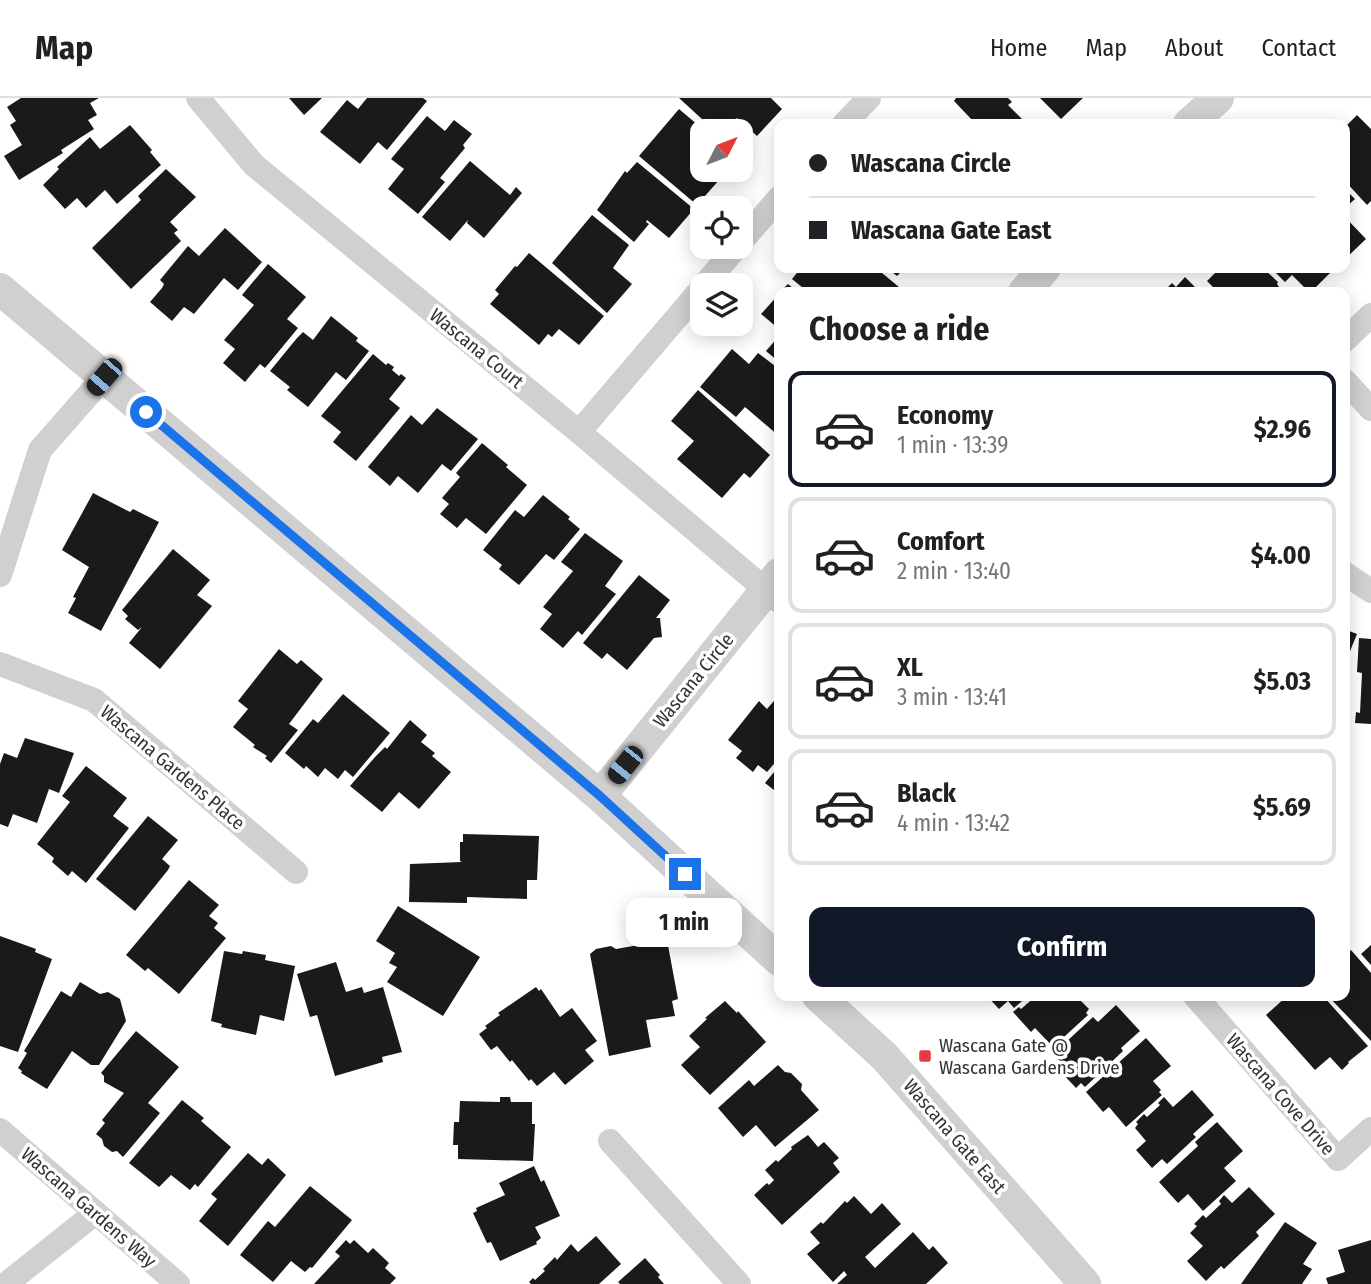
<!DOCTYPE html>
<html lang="en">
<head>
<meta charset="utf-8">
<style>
	body { margin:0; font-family:"Fira Sans Condensed",sans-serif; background:#f2f2f2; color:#202124; height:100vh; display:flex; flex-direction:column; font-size:26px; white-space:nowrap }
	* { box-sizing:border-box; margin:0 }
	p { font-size:23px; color:#757577 }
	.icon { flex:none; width:38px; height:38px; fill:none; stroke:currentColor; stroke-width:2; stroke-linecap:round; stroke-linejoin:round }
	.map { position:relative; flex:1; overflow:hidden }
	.details { position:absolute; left:774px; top:189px; width:576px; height:714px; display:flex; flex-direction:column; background:#fff; border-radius:14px; box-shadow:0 4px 18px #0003 }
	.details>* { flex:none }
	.guide { position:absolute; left:774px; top:21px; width:576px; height:154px; border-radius:14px; box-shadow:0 4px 18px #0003; display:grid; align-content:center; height:154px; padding:0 35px; background:#fff }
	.needle { width:46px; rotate:48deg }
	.controls { position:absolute; left:690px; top:21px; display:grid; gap:14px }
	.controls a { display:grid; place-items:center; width:63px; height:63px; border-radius:14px; background:#fff; box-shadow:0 4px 18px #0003; font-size:35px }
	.end { position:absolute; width:32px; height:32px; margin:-16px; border:9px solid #1a73e8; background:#fff; box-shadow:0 0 0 4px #fff }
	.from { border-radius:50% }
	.bubble { position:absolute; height:49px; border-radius:14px; background:#fff; box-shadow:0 4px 18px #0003; font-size:23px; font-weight:700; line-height:49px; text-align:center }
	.car { position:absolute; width:21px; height:42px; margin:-21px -10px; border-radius:9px; box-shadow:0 0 5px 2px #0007; background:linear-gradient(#222 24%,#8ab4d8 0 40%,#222 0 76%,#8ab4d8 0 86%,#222 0) }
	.guide b { display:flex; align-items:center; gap:24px; height:66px; font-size:26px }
	.guide b+b { border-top:2px solid #e0e0e0 }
	.guide i { width:18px; height:18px; background:#202124 }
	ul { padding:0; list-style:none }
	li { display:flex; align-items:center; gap:21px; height:116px; margin:0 14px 10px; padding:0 21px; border:4px solid #e0e0e0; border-radius:14px }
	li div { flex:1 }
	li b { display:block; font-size:26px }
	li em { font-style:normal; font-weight:700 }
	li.selected { border-color:#111827 }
	li>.icon { width:63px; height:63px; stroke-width:1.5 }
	h2 { padding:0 35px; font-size:32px; line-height:84px }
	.action { display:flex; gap:14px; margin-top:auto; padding:14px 35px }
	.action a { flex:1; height:80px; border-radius:14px; background:#111827; color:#fff; font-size:28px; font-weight:700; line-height:80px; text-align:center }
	header { display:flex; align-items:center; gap:42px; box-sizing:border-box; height:98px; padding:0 35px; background:#fff; border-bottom:2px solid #e0e0e0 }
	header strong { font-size:33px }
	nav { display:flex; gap:38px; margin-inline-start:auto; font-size:24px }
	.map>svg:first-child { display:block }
	.building { fill:#1a1a1a }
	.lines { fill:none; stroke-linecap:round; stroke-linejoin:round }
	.minor { stroke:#d0d0d0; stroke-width:24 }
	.tertiary { stroke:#d0d0d0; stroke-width:32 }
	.route { stroke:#1a73e8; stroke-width:9 }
	.poi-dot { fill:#e63946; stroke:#fff; stroke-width:2.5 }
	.labels { text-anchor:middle; stroke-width:7; stroke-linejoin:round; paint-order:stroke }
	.street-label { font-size:19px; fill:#333; stroke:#fff }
	.poi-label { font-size:19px; fill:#333; stroke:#fff; text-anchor:start }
</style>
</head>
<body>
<header>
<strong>Map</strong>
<nav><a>Home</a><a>Map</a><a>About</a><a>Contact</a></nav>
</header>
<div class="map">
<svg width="1371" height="1186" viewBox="0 0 1371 1186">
	<rect width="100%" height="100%" fill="#fff"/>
	<path class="building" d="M21,0H99L90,5L97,17L88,22L94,31L61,52L63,55L19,82L4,58L22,47L10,27L16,23L7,9Z
		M289,0H322L304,17Z
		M367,0H423L427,3L387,52L378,44L360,66L320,34L347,2L358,11Z
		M679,0H771L782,11L757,38L737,20L725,33H715Z
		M956,0H1008L1012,4L1008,7L1027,26H967L972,22L954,3Z
		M1040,0H1083L1061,21Z
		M679,11L705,33H702V51L695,59L702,65V72H709L720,81L697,107L639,58Z
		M1357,17L1371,31V103L1367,107L1344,82V30Z
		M427,18L445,33L454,22L472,36L463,47L465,50L440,80L445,84L418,116L388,91L404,71L391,61Z
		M130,27L152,52L150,54L161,67L117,106L105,92L86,110L77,100L65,111L43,87L59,71L57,69L90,39L100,51Z
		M470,63L510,97L516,89L522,95L484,140L467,125L468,122L450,143L422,119Z
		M637,64L694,111L669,140L647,122L646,124L649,126L634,144L597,112L625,73L627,75Z
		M166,71L196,99L170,124L178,132L174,135L181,143L131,191L92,150L141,102L138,98Z
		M1344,90L1355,101L1344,111Z
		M592,117L629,147L613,170L632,186L607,215L552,165Z
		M1344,118L1366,141L1344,162Z
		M225,130L262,164L238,192L224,180L194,216L184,209L172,223L150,204L162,190L164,186L160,182L188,148L199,158Z
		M529,155L604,218L579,247L559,231L552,239L548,236L539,247L490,206L499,196L495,192L515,168L517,169Z
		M268,166L306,199L287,221L298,230L265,270L260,266L245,284L223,265L235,251L224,242L254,207L242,197Z
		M801,170H876L905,194H808L792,181Z
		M887,170H905L897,178Z
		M1217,170H1263L1278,184L1277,186L1279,189L1274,194H1218L1207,183L1219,171Z
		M1271,170H1335L1311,194H1309L1292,177L1285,184Z
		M1185,179L1200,194H1163L1172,185L1176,189Z
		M788,186L798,194H780Z
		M779,196V231L761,216Z
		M331,218L358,240L356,243L369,253L346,282L336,274L308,309L287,292L290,289L270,273L297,240L303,234L313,242Z
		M779,238V264L766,253Z
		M732,251L749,266L758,255L779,271V338L745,309L736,319L700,289Z
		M373,256L386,267L388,265L394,269L392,272L399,278L401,276L406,280L389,301L400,310L356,363L333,344L341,334L321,318Z
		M698,292L770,357L750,380L744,375L722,400L677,361L694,343L671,323Z
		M437,310L478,341L451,373L442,366L418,395L398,378L390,388L368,369L411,317L422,327Z
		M482,345L508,367L506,369L527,387L486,436L466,420L457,430L440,416L449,406L442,400L460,379L456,375Z
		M93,395L130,414L133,411L159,424L101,533L68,515L76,500L73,499L89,469L62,452Z
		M543,397L570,419L568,421L580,431L554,462L546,456L519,487L499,471L502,467L483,452L515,412L524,419Z
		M585,435L623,463L605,488L616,496L582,537L578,533L563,550L540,531L552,516L543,509L573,473L561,464Z
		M173,451L210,482L197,497L212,508L160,571L129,545L142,529L138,532L125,521L128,518L122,512Z
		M639,477L670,502L656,520H660L662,539L654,540L627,572L607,555L602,561L583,545Z
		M1344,531L1357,536L1344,568Z
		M1359,540L1371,541V626L1355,625L1356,614L1360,615L1362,575L1357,574Z
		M279,551L297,566L301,562L323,581L289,626L298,632L271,665L265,660L267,658L253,649L255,647L233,629L248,611L238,603Z
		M343,596L390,635L353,679L345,672L338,681L325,670L318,679L306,668L304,671L285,655L313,621L318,625Z
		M779,597V660L767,674L758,667L753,674L736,660L742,653L728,642L759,603L767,611Z
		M410,622L427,637L421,644L435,655L432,658L451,674L419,711L399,694L382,714L350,688L375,659L385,649L387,651Z
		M25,640L74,655L59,695L49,691L37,725L13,716L8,729L0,726V666L4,655L17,660Z
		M86,668L127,700L113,718L129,730L86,785L72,773L68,778L52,764L54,760L37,746L70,704L62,698Z
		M779,668V696L765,685Z
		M148,718L178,742L162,761L170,768L168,772L135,813L96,781Z
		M463,736L539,738L537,782H527V801L467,799V805L409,804L410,766L462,764L460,763V744H463Z
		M189,782L219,807L209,818L218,825L214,830L226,840L179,896L148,870L145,873L126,857Z
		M398,808L480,859L443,918L387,884L397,869L389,865L395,855L376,843Z
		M0,838L36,851L35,854L52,861L18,954L0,948Z
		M667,842L678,901L672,903L675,918L646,922L651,949L609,958L590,856L596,851L611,848L616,851Z
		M1371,847V867L1361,856Z
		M1351,852L1371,875V943L1328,898H1344V858Z
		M224,853L242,856L243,853L266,857L265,862L295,868L284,923L260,917L256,937L221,929L222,926L211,923Z
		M336,864L346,894L362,889L364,895L383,889L402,954L382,959L383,964L335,978L317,917L310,919L297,876Z
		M80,884L100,896L108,894L120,901L126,923L99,967H91L72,953L47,991L21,975L22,973L18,970L27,955L24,953L61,893L71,899Z
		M536,889L539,893L541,891L560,919L572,910L597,943L585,952L594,963L565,987L554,974L537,988L531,981L529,983L512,962L510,964L497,948L491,952L479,936L487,930L485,928L500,917L498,915Z
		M987,898H1028L1014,910L1008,903L999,911Z
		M1036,898H1086L1081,903L1089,911L1086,915L1088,917L1053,949L1035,930L1031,934L1013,914L1019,909L1021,911Z
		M1287,898H1323L1368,948L1348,964L1349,965L1342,972L1330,959L1315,972L1266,917Z
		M725,903L737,915L738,913L766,944L710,997L681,967L700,949L689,938L707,921L705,920Z
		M1116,907L1140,933L1121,950L1123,953L1085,989L1081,985L1076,990L1061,974L1066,970L1053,956L1093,919L1098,924Z
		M136,933L179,969L148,1005L160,1015L123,1059L117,1053L112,1054L104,1048L102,1041L96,1036L105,1025L102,1022L124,995L104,984V978L101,975Z
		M1146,940L1171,968L1153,983L1161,992L1159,994L1162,997L1126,1029L1109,1009L1103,1014L1086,994Z
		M778,967L785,974L791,975L802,986L801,992L819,1012L775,1049L756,1027L743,1039L718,1010L749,982L754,988Z
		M1192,992L1214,1017L1193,1036L1196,1039L1167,1066L1162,1061L1152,1070L1136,1052L1146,1043L1135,1030L1138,1026L1136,1024L1144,1016L1147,1019L1160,1007L1158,1005L1164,999L1173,1009Z
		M500,999H510L511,1004H532V1026H535L533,1063L458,1061V1047H453L454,1024H459L460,1003L500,1004Z
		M182,1002L204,1020L201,1023L231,1049L198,1089L195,1086L190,1092L171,1077L159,1089L129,1065Z
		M1217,1024L1243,1053L1224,1070L1236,1083L1203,1113L1188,1096L1178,1105L1159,1084L1198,1048L1195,1044Z
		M808,1037L818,1049L824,1044L839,1060L833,1065L840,1074L782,1127L754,1097L767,1085L769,1087L774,1082L765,1072L776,1062L778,1064L792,1051L791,1049Z
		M248,1055L262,1067L268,1060L286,1077L228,1148L199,1123L217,1101L211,1096Z
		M534,1068L541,1084L544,1082L560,1118L535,1129L541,1140L536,1144L537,1146L500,1163L491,1144L487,1145L473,1115L477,1113L476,1110L505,1097L499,1085Z
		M310,1088L352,1122L312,1170L310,1169L305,1174L291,1163L273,1184L240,1157L268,1123L275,1129Z
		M1249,1089L1275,1116L1256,1134L1259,1138L1224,1171L1221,1168L1206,1183L1187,1163L1203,1148L1190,1135L1197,1128L1194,1126L1203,1117L1206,1120L1221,1106L1219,1103L1224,1097L1232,1105Z
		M854,1098L871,1116L882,1105L901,1126L865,1159L875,1170L913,1134L929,1152L933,1148L948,1165L926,1186H837L847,1177L844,1173L833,1184L807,1156L820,1145L810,1134L821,1124L823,1126L845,1103L847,1105Z
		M1285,1124L1317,1145L1303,1166L1312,1171L1302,1186H1241Z
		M596,1138L621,1166L599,1186H531L529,1184L533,1180L535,1182L545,1173L543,1171L555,1159L557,1162L571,1146L578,1154Z
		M346,1142L350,1146L354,1142L368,1155L373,1150L389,1165L385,1170L396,1180L390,1186H314L340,1158L335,1154Z
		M1371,1142V1186H1328L1326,1180L1345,1174L1338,1152Z
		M645,1160L660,1177L658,1179L664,1186H620L618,1184Z"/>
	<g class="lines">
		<path class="minor" d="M198,0L254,67L579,334L779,503
			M844,26L869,0
			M740,145L779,100
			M704,187L737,149
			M1344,243L1371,217
			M1344,282L1371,311
			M579,334L702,190
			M1344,475L1371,493
			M0,477L40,352L104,279
			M0,566L94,602L296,774
			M1195,898L1338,1061L1371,1031
			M0,1032L178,1186
			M610,1043L739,1186
			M6,1186L94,1116"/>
		<path class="tertiary" d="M1189,26L1218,0
			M0,191L600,698L779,862
			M1024,194L1045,170
			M600,698L779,476
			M818,898L884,958L1085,1186"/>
	</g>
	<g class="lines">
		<path class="route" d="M146,314L600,698L685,776"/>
	</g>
	<rect class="poi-dot" x="918" y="951" width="14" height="14" rx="3.5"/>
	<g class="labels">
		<g class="street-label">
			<text transform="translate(477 250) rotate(39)" y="7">Wascana Court</text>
			<text transform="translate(693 582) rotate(-51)" y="7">Wascana Circle</text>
			<text transform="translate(173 669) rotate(40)" y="7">Wascana Gardens Place</text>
			<text transform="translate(1281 996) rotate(49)" y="7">Wascana Cove Drive</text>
			<text transform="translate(955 1038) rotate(49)" y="7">Wascana Gate East</text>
			<text transform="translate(89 1109) rotate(41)" y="7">Wascana Gardens Way</text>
		</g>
		<g class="poi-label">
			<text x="939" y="954">Wascana Gate @<tspan x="939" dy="22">Wascana Gardens Drive</tspan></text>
		</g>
	</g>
</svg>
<div class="controls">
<a><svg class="needle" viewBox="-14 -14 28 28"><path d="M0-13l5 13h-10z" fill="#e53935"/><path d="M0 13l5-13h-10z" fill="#757577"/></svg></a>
<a><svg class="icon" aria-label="locate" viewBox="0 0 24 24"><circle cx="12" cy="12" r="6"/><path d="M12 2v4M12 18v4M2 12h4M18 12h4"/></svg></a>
<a><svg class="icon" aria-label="layers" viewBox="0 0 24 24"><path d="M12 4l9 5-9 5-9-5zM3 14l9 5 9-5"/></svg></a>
</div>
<i class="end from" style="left:146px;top:314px"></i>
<i class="end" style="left:685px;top:776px"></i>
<div class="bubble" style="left:626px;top:800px;width:116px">1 min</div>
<i class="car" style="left:104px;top:279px;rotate:221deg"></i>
<i class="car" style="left:625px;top:667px;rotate:219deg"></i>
<div class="guide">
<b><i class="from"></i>Wascana Circle</b>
<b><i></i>Wascana Gate East</b>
</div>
<section class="details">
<h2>Choose a ride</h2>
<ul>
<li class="selected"><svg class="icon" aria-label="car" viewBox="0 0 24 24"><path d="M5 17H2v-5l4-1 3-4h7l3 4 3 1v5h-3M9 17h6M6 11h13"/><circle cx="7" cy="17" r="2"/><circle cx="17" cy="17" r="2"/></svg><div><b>Economy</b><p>1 min · 13:39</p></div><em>$2.96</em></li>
<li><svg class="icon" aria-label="car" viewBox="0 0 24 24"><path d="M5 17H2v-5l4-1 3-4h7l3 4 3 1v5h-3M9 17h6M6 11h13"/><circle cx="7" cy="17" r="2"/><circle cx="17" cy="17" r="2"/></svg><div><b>Comfort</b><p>2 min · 13:40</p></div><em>$4.00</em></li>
<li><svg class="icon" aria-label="car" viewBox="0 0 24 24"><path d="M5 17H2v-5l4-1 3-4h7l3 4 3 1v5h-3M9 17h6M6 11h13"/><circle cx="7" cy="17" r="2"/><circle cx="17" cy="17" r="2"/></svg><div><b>XL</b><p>3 min · 13:41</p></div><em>$5.03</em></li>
<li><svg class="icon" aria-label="car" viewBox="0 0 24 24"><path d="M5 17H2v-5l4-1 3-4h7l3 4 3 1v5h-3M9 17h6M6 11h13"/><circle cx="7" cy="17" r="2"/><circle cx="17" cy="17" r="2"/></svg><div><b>Black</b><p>4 min · 13:42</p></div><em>$5.69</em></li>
</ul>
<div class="action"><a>Confirm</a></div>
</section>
</div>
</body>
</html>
